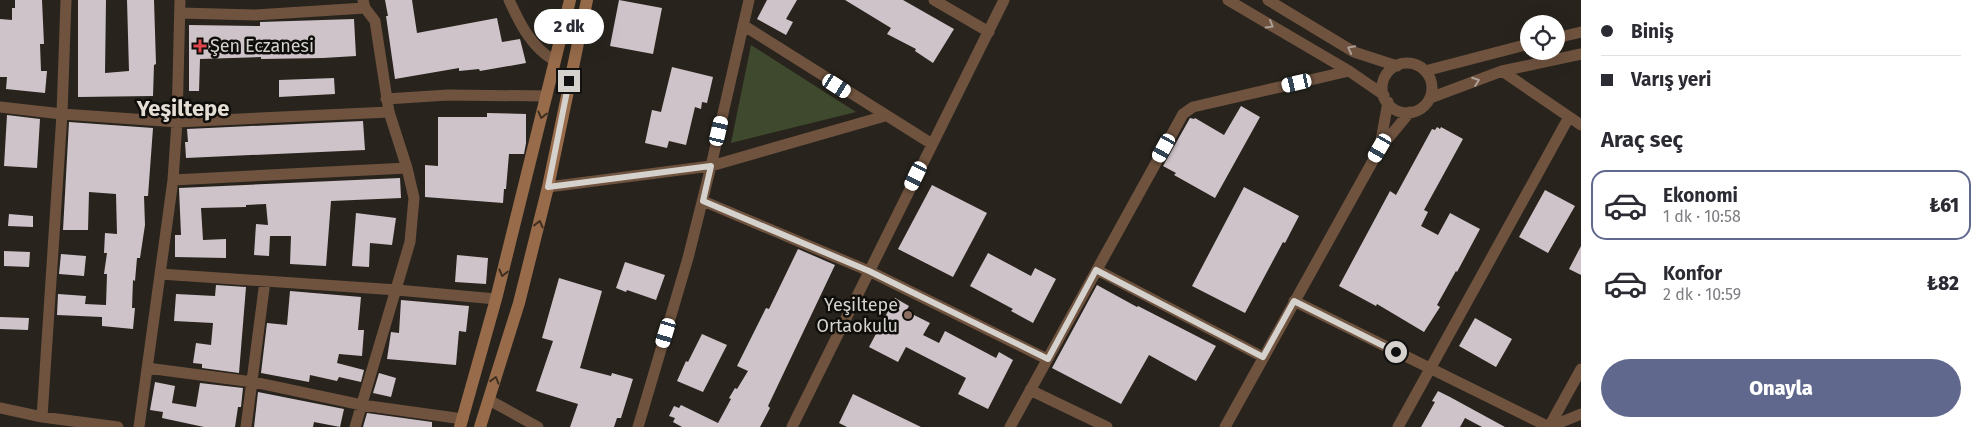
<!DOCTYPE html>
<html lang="tr">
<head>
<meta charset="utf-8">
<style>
	body { margin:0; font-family:"Fira Sans",sans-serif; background:#f2f2f3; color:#2b2b33; height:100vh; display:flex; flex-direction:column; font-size:19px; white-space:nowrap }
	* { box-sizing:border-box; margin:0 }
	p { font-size:16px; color:#7c7c81 }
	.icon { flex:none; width:28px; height:28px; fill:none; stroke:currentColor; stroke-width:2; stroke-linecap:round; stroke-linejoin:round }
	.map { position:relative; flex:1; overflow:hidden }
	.drawer { display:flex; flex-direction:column; background:#fff; width:400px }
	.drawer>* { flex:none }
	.top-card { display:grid; align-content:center; height:110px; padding:0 20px; background:#fff }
	.buttons { position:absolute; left:1520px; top:15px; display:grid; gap:10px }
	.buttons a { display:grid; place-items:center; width:45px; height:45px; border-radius:50%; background:#fff; box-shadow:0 5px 20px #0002; font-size:25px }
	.end { position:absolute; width:22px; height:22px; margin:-11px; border:6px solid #d5d2ce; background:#111; box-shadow:0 0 0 2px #111 }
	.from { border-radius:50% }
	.bubble { position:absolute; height:35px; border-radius:18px; background:#fff; box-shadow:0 5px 20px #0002; font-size:16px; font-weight:800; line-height:35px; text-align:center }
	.car { position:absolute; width:15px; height:30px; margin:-15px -8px; border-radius:6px; box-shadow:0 0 4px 1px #0007; background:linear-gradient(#fff 24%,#345 0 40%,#fff 0 76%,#345 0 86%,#fff 0) }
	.top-card b { display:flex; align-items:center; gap:18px; height:48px; font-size:19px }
	.top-card b+b { border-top:1px solid #e1e1e2 }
	.top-card i { width:12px; height:12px; background:#2b2b33 }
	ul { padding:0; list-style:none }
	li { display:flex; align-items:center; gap:15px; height:70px; margin:0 10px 8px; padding:0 10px; border:2px solid transparent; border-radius:15px }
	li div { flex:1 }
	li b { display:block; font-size:19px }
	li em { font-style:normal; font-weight:800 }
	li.on { border-color:#60688e }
	li>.icon { width:45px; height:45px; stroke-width:1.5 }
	h2 { padding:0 20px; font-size:22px; line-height:60px }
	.action { display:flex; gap:10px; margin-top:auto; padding:10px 20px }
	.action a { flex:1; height:58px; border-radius:30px; background:#60688e; color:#fff; font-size:20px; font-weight:800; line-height:58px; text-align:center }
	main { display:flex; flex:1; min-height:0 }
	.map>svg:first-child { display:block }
	.green { fill:#3e492e }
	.building { fill:#cec3c9 }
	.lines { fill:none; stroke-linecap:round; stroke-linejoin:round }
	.minor { stroke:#6f533f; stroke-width:11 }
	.secondary { stroke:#986c4b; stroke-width:12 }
	.oneway { stroke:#ac9f95 }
	.oneway2 { stroke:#3f2f21 }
	.route { stroke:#d5d2ce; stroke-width:6 }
	.health-dot { fill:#e0444e; stroke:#0f0e0b; stroke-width:2 }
	.education-dot { fill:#8d6e63; stroke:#0f0e0b; stroke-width:2 }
	.labels { text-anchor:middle; stroke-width:5; stroke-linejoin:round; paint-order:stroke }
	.poi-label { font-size:18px; fill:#d5d2ce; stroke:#0f0e0b; text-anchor:start }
	.district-label { font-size:22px; font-weight:bold; fill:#e4ded5; stroke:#0f0e0b }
</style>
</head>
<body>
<main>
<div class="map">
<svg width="1581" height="427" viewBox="0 0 1581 427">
	<rect width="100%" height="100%" fill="#28241d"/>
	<path class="green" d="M751,45L856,112L731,143Z"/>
	<path class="building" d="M15,0H42L44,44H40L41,71H47L45,93L6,89L7,77H0V19L12,20V8H15Z
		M78,0H106L105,73L129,71L127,0H154L156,64L154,65L153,96L78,97Z
		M385,0H412L417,33L497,18L502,42L520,39L526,63L480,71L479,69L459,71V68L395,79L386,16H388Z
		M619,0L662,8L653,54L610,46Z
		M767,0H797L786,19L793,22L786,35L757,19Z
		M845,0H903L954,29L933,63L915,51L916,49L887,34L891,28Z
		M354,19L356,56L323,58L261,59V57L200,59L199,91H189V25L260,26V22Z
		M672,67L713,77L707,103L702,102L701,109L695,107L686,145L669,141L667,148L645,143L652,110L661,112Z
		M334,78L335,94L279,97V80Z
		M1241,106L1260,117L1215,198L1174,175L1176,173L1163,166L1190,118L1194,119L1195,118L1224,135Z
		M487,113L526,114V143L524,154H509L506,189H504L503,203L425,197V165L438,166V117H487Z
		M7,115L40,119L37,168L4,166Z
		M363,121L365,150L186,158L185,142H188L187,129Z
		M69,122L153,128L148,196H144L145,225L140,258H137L135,281L133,280L132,308H135L133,329L102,326V317L57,315L58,294L86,296L85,304L106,305L107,274H104L107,253H104L105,233L117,234L116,194L89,192L88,230H63Z
		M1437,127L1440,129L1441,127L1463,139L1424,210L1428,212L1421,226L1438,235L1450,213L1480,229L1457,272L1456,271L1437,305L1440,307L1424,332L1377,304L1376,306L1339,286L1390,191L1396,195L1432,129L1435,130Z
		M400,178L401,198L331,201L326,266L290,264L291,236H270L269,256L254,255L256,224L268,225L266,204L246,205V207L201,208L203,240L226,239V258L175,257V235H181L179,188Z
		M932,185L987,213L953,277L898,249Z
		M1244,187L1299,216L1285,243L1283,242L1245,313L1192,286Z
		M1545,190L1575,206L1548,253L1519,237Z
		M356,213L396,218L392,245L370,243L369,267L352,266Z
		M9,214L33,216V227L8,226Z
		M1581,246V275L1569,269Z
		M798,249L835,265L768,406L770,408L760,427H682L673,422L675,418L669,416L674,406L679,408L681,405L718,423L731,399L729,398L735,388L737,389L748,371L737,366L766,308L769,309Z
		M4,251L30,252L29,267L4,266Z
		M988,253L1031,276L1035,268L1056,279L1033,323L1011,311L1013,309L970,286Z
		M61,254L86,256L84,276L59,274Z
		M457,255L488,258L486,284L455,282Z
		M625,262L665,275L656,300L627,290L626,292L616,288Z
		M559,278L602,291L580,368L611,376L612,373L633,379L621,418H617L614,427H570L578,404L536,391L553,341L542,338Z
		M216,285L246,287L239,373L202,368V364L193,363L196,343L211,345L213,323L174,321L176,294L215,296Z
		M1097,285L1137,307L1138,306L1216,346L1196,381L1149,355L1121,404L1052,368Z
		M290,291L361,297L358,330H364L362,356L339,354L337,363L364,370L361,382L339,377L337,381L310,375L309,382L261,373L267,323L287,325Z
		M895,298L909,306L906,311L930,323L923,335L939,343L945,331L996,358L999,352L1013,360L988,409L958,394L966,378L906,347L898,362L869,347Z
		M401,300L469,306L466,332L459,331L456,365L387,359L391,332L399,333Z
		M0,317L29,318L28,330L0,329Z
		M1475,318L1512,339L1496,367L1459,346Z
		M702,334L727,345L703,392L677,381L686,361L688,362Z
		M379,373L396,378L391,397L373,393Z
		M155,382L175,386L172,403L196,407L200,383L243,388L241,407H238L235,427H204L162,418L163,412L150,410Z
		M1438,391L1450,397L1505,427H1482L1465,418L1460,427H1421L1435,402L1432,401Z
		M258,392L344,409L340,427L314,422L313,427H254Z
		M853,394L921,427H847L839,423Z
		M367,413L432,422V427H363Z"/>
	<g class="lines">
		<path class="minor" d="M509,0C520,24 531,47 555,61
			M934,0L989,32
			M1228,0L1349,71L1384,95
			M1268,0L1354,52L1397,66
			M180,13L255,15L365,8
			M743,25L932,144
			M1556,38L1581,32
			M1382 88a25 25 0 1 1 50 0a25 25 0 1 1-50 0Z
			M1425,71L1529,44
			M1502,71L1581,125
			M1430,98L1502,71L1581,54
			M386,99L448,95L547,96
			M0,107L62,114L177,122L389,112
			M1380,146L1388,102
			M173,180L407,168
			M548,187L711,166L885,116
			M703,201L869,271L1047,359
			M1097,270L1263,357
			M160,274L397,290L496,299
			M1294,301L1549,427
			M147,368L253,382L362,405L463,419
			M1030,390L1107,427
			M489,400L538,427
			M0,408L42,417L118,427
			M42,417L62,114L66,0
			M139,427L173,180L177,122L180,0
			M246,427L265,281
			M355,427L410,242L414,198L407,168L389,112L375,21L365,8L363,0
			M638,427L688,258L711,166L749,0
			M792,427L1004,0
			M1010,427L1183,114L1193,107L1349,71
			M1225,427L1380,148L1410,112
			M1398,427L1569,117
			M1549,427L1581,369
			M1549,427L1581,414"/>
		<path class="secondary" d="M460,427L496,299L570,0
			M480,427L519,303L548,187L587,0"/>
	</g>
	<defs><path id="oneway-chevron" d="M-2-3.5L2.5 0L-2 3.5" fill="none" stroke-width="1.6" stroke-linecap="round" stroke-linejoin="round" transform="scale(1.25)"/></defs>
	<g class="oneway">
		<use href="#oneway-chevron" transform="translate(1270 25) rotate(30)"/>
		<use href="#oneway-chevron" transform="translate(1351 49) rotate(-153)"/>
		<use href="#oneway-chevron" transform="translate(1476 81) rotate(-20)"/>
	</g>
	<g class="oneway2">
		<use href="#oneway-chevron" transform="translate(542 115) rotate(104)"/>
		<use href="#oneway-chevron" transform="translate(539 224) rotate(-76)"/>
		<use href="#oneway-chevron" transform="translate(503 273) rotate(104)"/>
		<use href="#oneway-chevron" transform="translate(495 380) rotate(-73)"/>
	</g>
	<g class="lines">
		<path class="route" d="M569,81L548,187L711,166L703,201L869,271L1048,359L1096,270L1263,357L1294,301L1396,352"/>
	</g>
	<path class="health-dot" d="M197.5 38.5h5v5h5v5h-5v5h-5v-5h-5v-5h5z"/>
	<circle class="education-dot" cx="908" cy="315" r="5"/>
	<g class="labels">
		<g class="poi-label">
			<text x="210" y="52">Şen Eczanesi</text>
			<text x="898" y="311" text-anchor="end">Yeşiltepe<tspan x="898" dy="21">Ortaokulu</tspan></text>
		</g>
		<g class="district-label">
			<text x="183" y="116">Yeşiltepe</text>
		</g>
	</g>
</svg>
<div class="buttons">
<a><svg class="icon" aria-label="locate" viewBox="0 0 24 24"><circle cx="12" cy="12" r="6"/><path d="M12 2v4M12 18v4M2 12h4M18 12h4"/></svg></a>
</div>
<i class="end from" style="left:1396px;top:352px"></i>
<i class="end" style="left:569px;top:81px"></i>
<div class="bubble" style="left:534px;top:9px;width:70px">2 dk</div>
<i class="car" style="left:1297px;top:83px;rotate:257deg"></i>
<i class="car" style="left:837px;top:86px;rotate:122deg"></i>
<i class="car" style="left:719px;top:131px;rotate:13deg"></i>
<i class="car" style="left:1164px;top:148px;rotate:209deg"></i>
<i class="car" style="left:1380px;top:148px;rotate:210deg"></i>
<i class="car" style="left:916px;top:176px;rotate:206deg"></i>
<i class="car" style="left:666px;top:333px;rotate:197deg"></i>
</div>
<section class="drawer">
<div class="top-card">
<b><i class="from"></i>Biniş</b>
<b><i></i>Varış yeri</b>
</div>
<h2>Araç seç</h2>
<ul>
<li class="on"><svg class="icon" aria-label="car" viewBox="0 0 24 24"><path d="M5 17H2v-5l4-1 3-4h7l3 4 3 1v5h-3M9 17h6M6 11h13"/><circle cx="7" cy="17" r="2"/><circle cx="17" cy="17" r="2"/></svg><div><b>Ekonomi</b><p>1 dk · 10:58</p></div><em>₺61</em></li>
<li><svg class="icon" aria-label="car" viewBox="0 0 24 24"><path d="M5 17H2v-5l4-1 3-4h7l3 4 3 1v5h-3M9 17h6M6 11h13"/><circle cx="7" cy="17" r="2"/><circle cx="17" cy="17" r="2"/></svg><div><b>Konfor</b><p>2 dk · 10:59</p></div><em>₺82</em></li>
</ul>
<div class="action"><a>Onayla</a></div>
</section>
</main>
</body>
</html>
